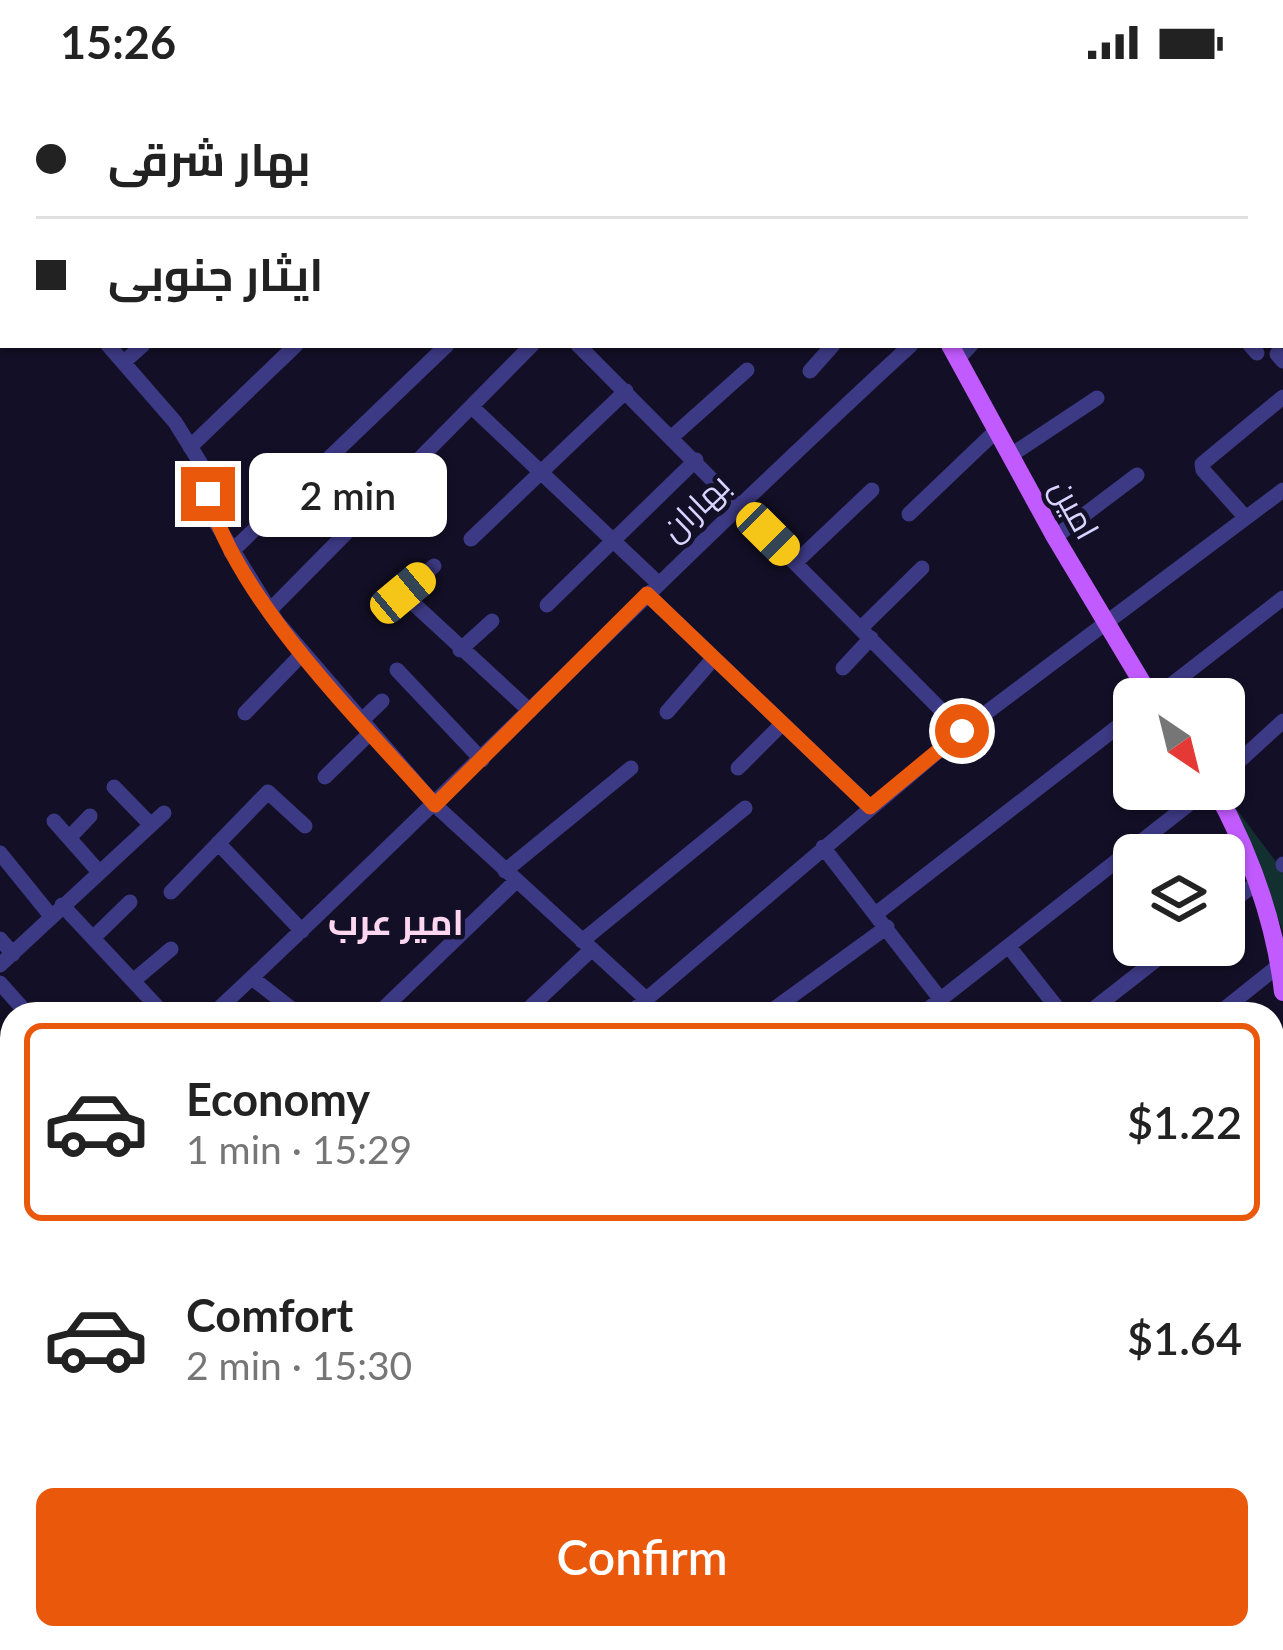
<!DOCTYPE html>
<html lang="en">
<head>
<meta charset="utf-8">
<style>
	body { margin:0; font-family:Lato,Cairo,sans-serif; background:#f2f2f2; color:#222; height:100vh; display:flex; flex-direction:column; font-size:45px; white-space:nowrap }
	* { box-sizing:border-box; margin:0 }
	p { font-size:39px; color:#767676 }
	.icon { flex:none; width:66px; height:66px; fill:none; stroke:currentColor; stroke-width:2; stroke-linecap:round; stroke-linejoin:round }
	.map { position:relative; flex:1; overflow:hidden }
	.sheet { position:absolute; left:0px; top:918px; width:1284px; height:648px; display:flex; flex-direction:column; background:#fff; border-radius:36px 36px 0 0; box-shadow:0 3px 9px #0004 }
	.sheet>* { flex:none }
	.hud { position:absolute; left:0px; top:0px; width:1284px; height:264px; box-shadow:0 3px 9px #0004; display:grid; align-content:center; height:264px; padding:0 36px; background:#fff }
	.needle { width:78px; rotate:145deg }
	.buttons { position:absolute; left:1113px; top:594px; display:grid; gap:24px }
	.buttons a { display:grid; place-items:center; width:132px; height:132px; border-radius:18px; background:#fff; box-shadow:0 3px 9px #0004; font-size:60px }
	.end { position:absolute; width:54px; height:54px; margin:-27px; border:15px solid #ea580c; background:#fff; box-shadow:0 0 0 6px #fff }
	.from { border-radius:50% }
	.bubble { position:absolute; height:84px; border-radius:18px; background:#fff; box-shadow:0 3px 9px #0004; font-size:39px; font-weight:600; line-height:84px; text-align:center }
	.car { position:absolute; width:36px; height:72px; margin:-36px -18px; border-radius:15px; box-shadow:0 0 9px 3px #0007; background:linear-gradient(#f5c518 24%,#345 0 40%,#f5c518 0 76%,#345 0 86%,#f5c518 0) }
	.hud b { display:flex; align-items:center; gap:42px; height:114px; font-size:45px }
	.hud b+b { border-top:3px solid #e0e0e0 }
	.hud i { width:30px; height:30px; background:#222 }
	ul { padding:21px 0 0; list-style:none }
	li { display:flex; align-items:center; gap:36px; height:198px; margin:0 24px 18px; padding:0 12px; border:6px solid transparent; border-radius:18px }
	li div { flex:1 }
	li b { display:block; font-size:45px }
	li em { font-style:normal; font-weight:600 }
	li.active { border-color:#ea580c }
	li>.icon { width:108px; height:108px; stroke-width:1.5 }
	.button { display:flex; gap:24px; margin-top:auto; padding:24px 36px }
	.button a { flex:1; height:138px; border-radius:18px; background:#ea580c; color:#fff; font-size:48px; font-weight:600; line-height:138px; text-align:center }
	.status { display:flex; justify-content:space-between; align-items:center; height:84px; padding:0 60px; background:#fff; direction:ltr }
	.status svg { height:33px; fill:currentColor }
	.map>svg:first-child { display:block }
	.green { fill:#12302f }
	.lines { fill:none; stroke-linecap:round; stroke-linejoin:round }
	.minor { stroke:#3d3a85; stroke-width:15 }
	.major { stroke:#c25bff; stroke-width:18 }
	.route { stroke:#ea580c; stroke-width:15 }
	.labels { text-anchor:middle; stroke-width:9; stroke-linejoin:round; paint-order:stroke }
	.street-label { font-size:33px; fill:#d9d4ff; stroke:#130f26 }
	.neighbourhood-label { font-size:36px; font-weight:bold; fill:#ffd6f0; stroke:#130f26 }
</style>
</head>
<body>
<div class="status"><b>15:26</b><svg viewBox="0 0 49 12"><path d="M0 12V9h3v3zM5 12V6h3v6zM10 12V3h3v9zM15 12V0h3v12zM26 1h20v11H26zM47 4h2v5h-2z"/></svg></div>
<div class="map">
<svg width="1283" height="1566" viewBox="0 0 1283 1566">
	<rect width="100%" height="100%" fill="#130f26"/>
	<path class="green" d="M1231,718L1283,787V847Z"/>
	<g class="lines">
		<path class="minor" d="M423,3L428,0
			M920,3L923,0
			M1074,3L1077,0
			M1221,3L1224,0
			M0,133L3,143
			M108,261L175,338L201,380L216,439L277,538L435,721L645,914
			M578,261L962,647
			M1250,261L1257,269
			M1277,270L1283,277
			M958,275L971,261
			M125,277L143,261
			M810,287L833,261
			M472,323L659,500
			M673,352L747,286
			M190,363L296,261
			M1011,371L1097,314
			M909,430L997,346
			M1246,434L1203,386L1202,380L1283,313
			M1055,453L1137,391
			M471,455L626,307
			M231,468L447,261
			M796,478L872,406
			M402,509L530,627
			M647,510L870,723
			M391,521L434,482
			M547,521L696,376
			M269,527L532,261
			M861,544L922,484
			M460,566L492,537
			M843,584L871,554
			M397,586L482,676
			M1153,615L1283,514
			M667,628L713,575
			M245,629L303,569
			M361,637L382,617
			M738,684L782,640
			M1224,691L1283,637
			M325,693L371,648
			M114,703L151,741
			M54,737L99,788
			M69,754L90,732
			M218,759L302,847
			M823,763L941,916
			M0,769L51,832
			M1283,780V781
			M505,787L631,684
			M171,808L268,708L305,742
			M62,821L164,930
			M1224,823L1257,799
			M877,829L1134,630
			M93,854L130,818
			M0,855L13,870
			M582,857L745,724
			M1010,864L1062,930
			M0,881L164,729
			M252,894L298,930
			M133,897L171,865
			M0,899L24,926
			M213,930C449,710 674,479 911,261
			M378,930L516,797
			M523,930L592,865
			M629,930L962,647L1283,406
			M767,930L887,843
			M922,930L1208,705
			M1087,930L1175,861
			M1218,930L1283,878
			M0,969L12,982
			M1272,995L1283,986
			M0,1078L12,1092
			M0,1117L12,1107
			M0,1205L12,1195
			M1272,1217L1283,1226
			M0,1271L12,1261
			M0,1436L12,1425
			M1272,1480L1283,1445
			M0,1531L12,1546
			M19,1554L29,1566
			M607,1554L619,1566
			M1074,1554L1087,1566
			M547,1557L550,1554
			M49,1566L62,1554
			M186,1566L199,1554
			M422,1566L435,1554
			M670,1566L681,1554
			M825,1566L837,1554L848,1566
			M924,1566L938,1555
			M953,1566L965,1554
			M1162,1566L1173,1554
			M1256,1566L1257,1554"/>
		<path class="major" d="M803,0L804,3
			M950,261L1055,453L1152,615
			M1215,705C1249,767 1275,837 1283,908
			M1272,1155L1283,1115
			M1040,1566L1050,1554"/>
	</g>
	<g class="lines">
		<path class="route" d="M208,410C236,516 362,638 435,721L647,510L870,723L962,647"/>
	</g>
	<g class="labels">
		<g class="street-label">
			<text transform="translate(695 423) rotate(-44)" y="12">بهاران</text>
			<text transform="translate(1075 425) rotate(61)" y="12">امین</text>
		</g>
		<g class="neighbourhood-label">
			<text x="396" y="851">امیر عرب</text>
		</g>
	</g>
</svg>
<div class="buttons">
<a><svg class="needle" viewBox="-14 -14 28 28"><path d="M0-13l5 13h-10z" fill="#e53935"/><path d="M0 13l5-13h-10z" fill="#767676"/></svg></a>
<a><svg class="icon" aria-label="layers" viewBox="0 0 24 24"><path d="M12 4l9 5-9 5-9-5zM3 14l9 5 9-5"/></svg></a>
</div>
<i class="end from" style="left:962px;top:647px"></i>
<i class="end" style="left:208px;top:410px"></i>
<div class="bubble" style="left:249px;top:369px;width:198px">2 min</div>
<i class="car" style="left:768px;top:450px;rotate:135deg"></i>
<i class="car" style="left:403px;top:509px;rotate:50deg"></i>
<div class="hud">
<b><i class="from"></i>بهار شرقی</b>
<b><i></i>ایثار جنوبی</b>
</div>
<section class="sheet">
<ul>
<li class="active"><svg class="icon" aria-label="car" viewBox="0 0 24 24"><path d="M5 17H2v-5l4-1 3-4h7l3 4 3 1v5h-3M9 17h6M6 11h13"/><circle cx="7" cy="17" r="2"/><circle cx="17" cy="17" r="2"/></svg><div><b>Economy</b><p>1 min · 15:29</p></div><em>$1.22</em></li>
<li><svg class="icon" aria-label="car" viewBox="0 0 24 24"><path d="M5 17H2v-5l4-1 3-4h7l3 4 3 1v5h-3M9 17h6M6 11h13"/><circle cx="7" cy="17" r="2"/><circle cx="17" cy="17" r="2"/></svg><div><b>Comfort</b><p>2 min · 15:30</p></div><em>$1.64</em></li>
</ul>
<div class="button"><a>Confirm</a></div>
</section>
</div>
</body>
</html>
